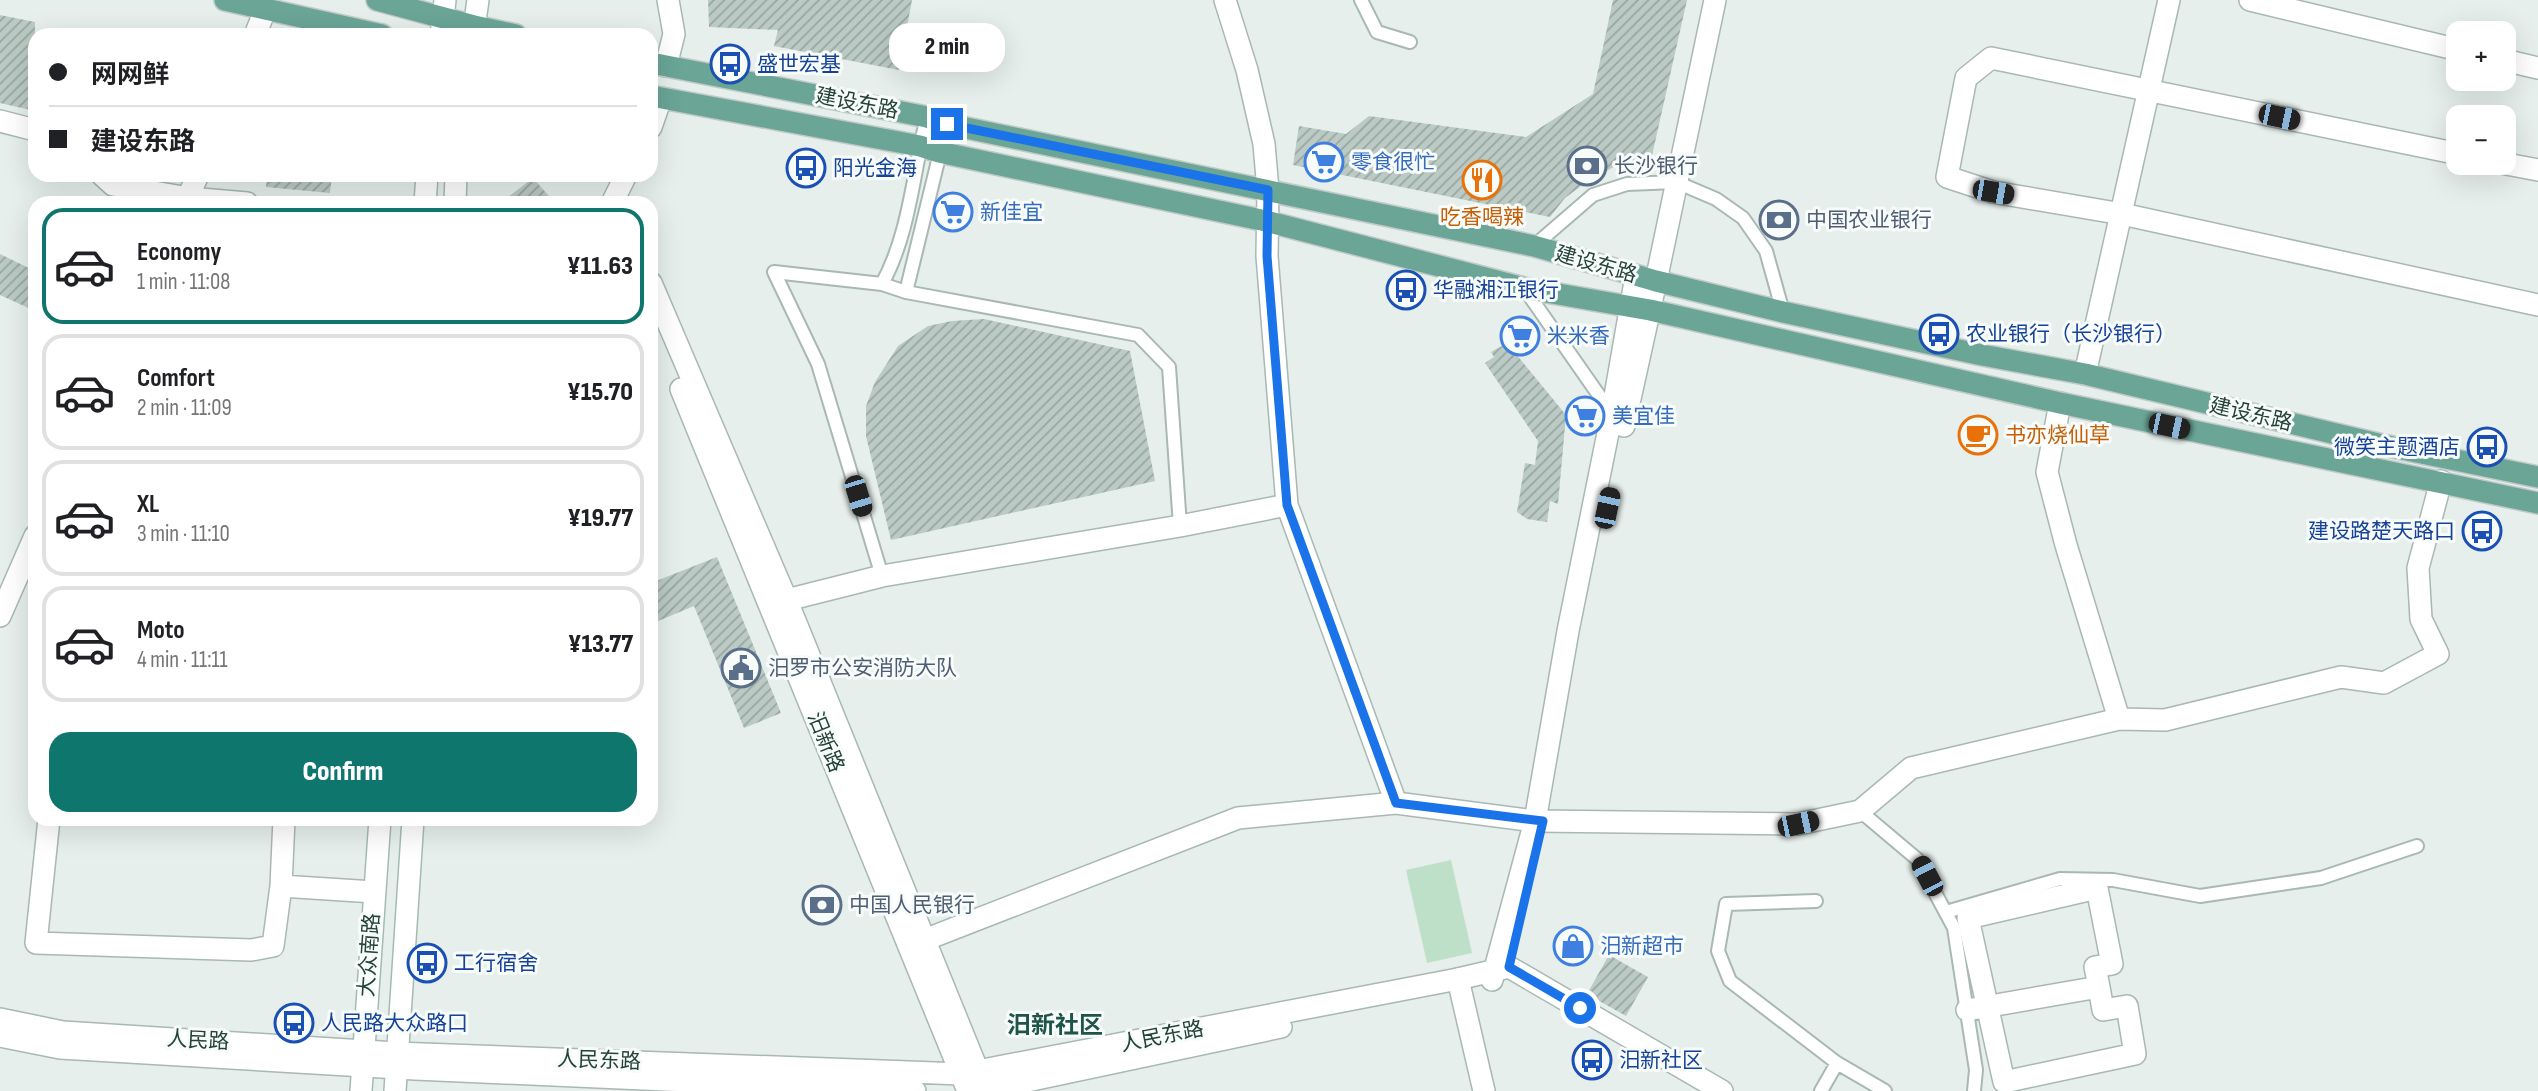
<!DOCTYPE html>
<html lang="en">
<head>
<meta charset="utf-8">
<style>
	body { margin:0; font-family:"Sofia Sans Condensed","Noto Sans SC",sans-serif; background:#f6f6f6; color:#202124; height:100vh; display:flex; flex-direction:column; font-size:26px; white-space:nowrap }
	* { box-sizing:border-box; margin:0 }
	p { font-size:23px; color:#757577 }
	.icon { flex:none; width:38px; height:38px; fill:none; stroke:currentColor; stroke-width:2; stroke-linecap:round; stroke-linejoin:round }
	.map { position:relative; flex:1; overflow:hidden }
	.drawer { position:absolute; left:28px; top:196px; width:630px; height:630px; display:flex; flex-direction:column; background:#fff; border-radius:21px; box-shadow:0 7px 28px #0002 }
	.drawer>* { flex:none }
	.hud { position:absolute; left:28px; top:28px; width:630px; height:154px; border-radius:21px; box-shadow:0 7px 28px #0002; display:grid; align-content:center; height:154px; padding:0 21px; background:#fff }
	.tools { position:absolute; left:2446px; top:21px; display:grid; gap:14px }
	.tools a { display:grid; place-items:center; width:70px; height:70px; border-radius:14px; background:#fff; box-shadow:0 7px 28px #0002; font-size:35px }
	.end { position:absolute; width:32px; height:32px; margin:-16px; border:9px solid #1a73e8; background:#fff; box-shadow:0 0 0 4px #fff }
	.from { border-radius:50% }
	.bubble { position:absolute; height:49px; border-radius:21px; background:#fff; box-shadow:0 7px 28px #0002; font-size:23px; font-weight:800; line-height:49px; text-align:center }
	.car { position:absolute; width:21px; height:42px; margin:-21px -10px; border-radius:9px; box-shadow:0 0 5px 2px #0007; background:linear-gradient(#222 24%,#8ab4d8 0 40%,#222 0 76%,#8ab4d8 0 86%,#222 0) }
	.hud b { display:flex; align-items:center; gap:24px; height:66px; font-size:26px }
	.hud b+b { border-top:2px solid #e0e0e0 }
	.hud i { width:18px; height:18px; background:#202124 }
	ul { padding:12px 0 0; list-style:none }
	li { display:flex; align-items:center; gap:21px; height:116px; margin:0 14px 10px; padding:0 7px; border:4px solid #e0e0e0; border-radius:21px }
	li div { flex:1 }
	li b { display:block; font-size:26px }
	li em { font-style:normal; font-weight:800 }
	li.active { border-color:#0f766e }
	li>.icon { width:63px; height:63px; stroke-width:1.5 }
	.button { display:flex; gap:14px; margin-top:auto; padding:14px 21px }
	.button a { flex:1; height:80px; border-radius:21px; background:#0f766e; color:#fff; font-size:28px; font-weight:800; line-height:80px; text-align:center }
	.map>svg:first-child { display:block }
	.pitch { fill:#bfe0c8 }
	.building { fill:url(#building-hatch) }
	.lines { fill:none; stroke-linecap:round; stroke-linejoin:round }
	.service-casing { stroke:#a8b8b2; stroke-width:16 }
	.minor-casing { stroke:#a8b8b2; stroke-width:24 }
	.tertiary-casing { stroke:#a8b8b2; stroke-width:24 }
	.secondary-casing { stroke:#a4bbb3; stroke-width:24 }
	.primary-casing { stroke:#c2cac8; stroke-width:24 }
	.service { stroke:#fff; stroke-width:12 }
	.minor { stroke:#fff; stroke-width:21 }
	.tertiary { stroke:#fff; stroke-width:21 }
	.secondary { stroke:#fff; stroke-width:21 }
	.primary { stroke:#6aa596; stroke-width:21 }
	.route { stroke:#1a73e8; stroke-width:9 }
	.labels { text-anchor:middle; stroke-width:6; stroke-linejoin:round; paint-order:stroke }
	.transit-label { font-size:21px; fill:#164399; stroke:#f7fbf9; text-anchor:start }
	.street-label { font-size:21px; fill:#24423a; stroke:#f7fbf9 }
	.shop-label { font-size:21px; fill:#366cbe; stroke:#f7fbf9; text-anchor:start }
	.service-label { font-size:21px; fill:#4e5e75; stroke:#f7fbf9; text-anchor:start }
	.food-label { font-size:21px; fill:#c56008; stroke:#f7fbf9 }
	.quarter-label { font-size:24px; font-weight:bold; fill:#1f5548; stroke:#f7fbf9 }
</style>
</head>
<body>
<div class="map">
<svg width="2538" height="1091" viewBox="0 0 2538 1091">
	<defs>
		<pattern id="building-hatch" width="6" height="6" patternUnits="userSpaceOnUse" patternTransform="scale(1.75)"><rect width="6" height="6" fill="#bbcac4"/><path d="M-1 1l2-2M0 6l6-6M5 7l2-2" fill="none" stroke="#98a6a0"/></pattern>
	</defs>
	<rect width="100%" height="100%" fill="#e6efeb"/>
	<path class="pitch" d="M1451,860L1472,953L1427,963L1406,870Z"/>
	<path class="building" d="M708,0H912L899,70L774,46L778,30L709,27Z
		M1613,0H1687L1651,160L1618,165L1589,180L1565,198L1550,217L1293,165L1299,126L1346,134L1369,116L1526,137L1593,94Z
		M0,15L35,22V111L0,103Z
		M267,175H332L330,193L266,187Z
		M533,178L555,203H500Z
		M0,254L35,271V311L0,295Z
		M984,319L1130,351L1155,481L891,540L866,436V406L875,382L898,346L928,326L952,321Z
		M1507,343L1566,415L1558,504L1550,501L1547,522L1527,519L1517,512L1525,463L1535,465L1538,441L1485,363L1494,357L1491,352Z
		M717,557L781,713L744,728L694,606L651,624V583Z
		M1609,955L1648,977L1626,1016L1587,994Z"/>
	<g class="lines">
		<defs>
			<path id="service" d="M1361,0L1377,32L1410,42
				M1534,246L1593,195L1627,184L1676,182L1716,199L1743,218L1766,251L1783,312
				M882,284C910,233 913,172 927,117
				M1524,288L1612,414
				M906,292L947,124
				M882,576L818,364L774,272L882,284L906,292L1138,335L1169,367L1180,526
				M1860,811L1917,859L1954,928L1976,1070L1974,1091
				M1816,901L1726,904L1718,951L1730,981L1837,1063L1885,1091
				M1946,912L2060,879L2113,880L2200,896L2321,878L2417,846
				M1821,1091L1837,1063"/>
			<path id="minor" d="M1225,0L1247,70L1264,144L1268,190L1267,256L1287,505L1396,803
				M2250,0L2459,50
				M255,35L266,8
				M2504,60L2538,68
				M0,121L35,130
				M2459,154L1991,58L1966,78L1947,177L1993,192L2122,214L2538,305
				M2501,163L2538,170
				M102,175L113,185L189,198L247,203
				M185,203L198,175
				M1656,281L1715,0
				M2085,374L2169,0
				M2060,403L2047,472L2066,545L2119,719
				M771,604L882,576L1180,526L1287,505
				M0,616L35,536
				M49,819L36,943L251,950L273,946L281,886L284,819
				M281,886L374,892
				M909,946L1238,818L1396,803L1535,821L1798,824L1860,811L1911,768L2119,719L2165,720L2341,677L2384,683L2438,654L2421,619L2418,568L2441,481
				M1458,979L1484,1091
				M1967,1010L2099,987L2095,967L2112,964L2097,888L1968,918L2004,1082L2135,1054L2127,1006L2103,1010L2099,987"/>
			<path id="tertiary" d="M666,66L674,34L668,0
				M651,127L661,98
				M612,203L626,175
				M651,283L787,601L986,1091
				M681,389L968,1091
				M1624,426L1656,281
				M1492,980L1535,821L1568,631L1612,413L1636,276
				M0,1019L63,1032L396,1053L962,1074L1458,979L1509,967L1722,1091
				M0,1036L60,1048L415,1069L915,1091
				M980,1091L1281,1027"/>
			<path id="secondary" d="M441,35L445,0
				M473,35L478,0
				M425,203L427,175
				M455,203L456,175
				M361,1091L380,819
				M395,1091L413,819"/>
			<path id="primary" d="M225,0L382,35
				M377,0L474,26L516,35
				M651,63L927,117L947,124L1534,246L1656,281L1783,312L1982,355L2085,374L2378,444L2538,477
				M651,96L920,146L939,152L1266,221L1524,288L1650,310L2060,403L2538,503"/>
		</defs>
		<use href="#service" class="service-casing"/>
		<use href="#minor" class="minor-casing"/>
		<use href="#tertiary" class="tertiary-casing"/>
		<use href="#secondary" class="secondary-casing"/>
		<use href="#primary" class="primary-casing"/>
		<use href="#service" class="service"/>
		<use href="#minor" class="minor"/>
		<use href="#tertiary" class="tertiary"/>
		<use href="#secondary" class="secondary"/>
		<use href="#primary" class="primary"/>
	</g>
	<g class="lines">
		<path class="route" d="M947,124L1268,190L1267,256L1287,505L1396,803L1543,821L1509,967L1580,1008"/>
	</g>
	<defs>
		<symbol id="bus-ring" viewBox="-11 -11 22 22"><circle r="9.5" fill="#f7fbf9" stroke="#1a4fb4" stroke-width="1.5"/><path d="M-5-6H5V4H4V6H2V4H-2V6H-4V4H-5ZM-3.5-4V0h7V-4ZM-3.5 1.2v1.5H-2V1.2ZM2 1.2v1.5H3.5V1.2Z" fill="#1a4fb4"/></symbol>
		<symbol id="supermarket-ring" viewBox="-11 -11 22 22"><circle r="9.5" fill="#f7fbf9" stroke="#3f7fe0" stroke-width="1.5"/><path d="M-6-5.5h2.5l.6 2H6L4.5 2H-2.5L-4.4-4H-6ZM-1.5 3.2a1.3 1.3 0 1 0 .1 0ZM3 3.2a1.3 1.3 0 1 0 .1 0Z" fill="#3f7fe0"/></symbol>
		<symbol id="bank-ring" viewBox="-11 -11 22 22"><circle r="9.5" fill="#f7fbf9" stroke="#5c6f8a" stroke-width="1.5"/><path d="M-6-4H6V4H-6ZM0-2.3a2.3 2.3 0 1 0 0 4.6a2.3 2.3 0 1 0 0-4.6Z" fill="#5c6f8a"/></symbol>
		<symbol id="restaurant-ring" viewBox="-11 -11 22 22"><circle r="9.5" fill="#f7fbf9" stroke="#e8710a" stroke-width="1.5"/><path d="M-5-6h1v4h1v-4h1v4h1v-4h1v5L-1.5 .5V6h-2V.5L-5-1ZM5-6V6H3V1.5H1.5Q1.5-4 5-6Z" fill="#e8710a"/></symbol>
		<symbol id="cafe-ring" viewBox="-11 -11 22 22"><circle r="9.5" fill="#f7fbf9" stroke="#e8710a" stroke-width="1.5"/><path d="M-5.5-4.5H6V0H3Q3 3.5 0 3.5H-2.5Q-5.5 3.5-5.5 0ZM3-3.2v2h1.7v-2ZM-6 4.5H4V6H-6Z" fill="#e8710a"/></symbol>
		<symbol id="civic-ring" viewBox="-11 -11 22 22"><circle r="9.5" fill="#f7fbf9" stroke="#5c6f8a" stroke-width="1.5"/><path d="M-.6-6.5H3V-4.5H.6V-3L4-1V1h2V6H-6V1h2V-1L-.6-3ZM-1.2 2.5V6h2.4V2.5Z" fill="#5c6f8a"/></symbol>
		<symbol id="shop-ring" viewBox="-11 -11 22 22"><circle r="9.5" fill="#f7fbf9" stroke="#3f7fe0" stroke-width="1.5"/><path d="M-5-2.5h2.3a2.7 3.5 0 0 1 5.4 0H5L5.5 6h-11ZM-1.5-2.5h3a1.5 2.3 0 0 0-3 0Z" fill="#3f7fe0"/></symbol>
	</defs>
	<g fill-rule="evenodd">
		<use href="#bus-ring" x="708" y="42" width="44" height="44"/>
		<use href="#supermarket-ring" x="1302" y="140" width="44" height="44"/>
		<use href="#bank-ring" x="1565" y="144" width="44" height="44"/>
		<use href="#bus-ring" x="784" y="146" width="44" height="44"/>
		<use href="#restaurant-ring" x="1460" y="158" width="44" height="44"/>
		<use href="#supermarket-ring" x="931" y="190" width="44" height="44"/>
		<use href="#bank-ring" x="1757" y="198" width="44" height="44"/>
		<use href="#bus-ring" x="1384" y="268" width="44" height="44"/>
		<use href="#bus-ring" x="1917" y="312" width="44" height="44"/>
		<use href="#supermarket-ring" x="1498" y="314" width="44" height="44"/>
		<use href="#supermarket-ring" x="1563" y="394" width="44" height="44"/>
		<use href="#cafe-ring" x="1956" y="413" width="44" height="44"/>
		<use href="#bus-ring" x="2465" y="425" width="44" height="44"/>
		<use href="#bus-ring" x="2460" y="509" width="44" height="44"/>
		<use href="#civic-ring" x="719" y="646" width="44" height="44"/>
		<use href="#bank-ring" x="800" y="883" width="44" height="44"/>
		<use href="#shop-ring" x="1551" y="924" width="44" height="44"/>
		<use href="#bus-ring" x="405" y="941" width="44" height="44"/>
		<use href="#bus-ring" x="272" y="1001" width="44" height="44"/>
		<use href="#bus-ring" x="1570" y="1038" width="44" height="44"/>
	</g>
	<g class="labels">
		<g class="transit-label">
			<text x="757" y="71">盛世宏基</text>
			<text x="833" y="175">阳光金海</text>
			<text x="1433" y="297">华融湘江银行</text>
			<text x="1966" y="341">农业银行（长沙银行）</text>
			<text x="2460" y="454" text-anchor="end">微笑主题酒店</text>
			<text x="2455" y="538" text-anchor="end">建设路楚天路口</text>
			<text x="454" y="970">工行宿舍</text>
			<text x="321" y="1030">人民路大众路口</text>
			<text x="1619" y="1067">汨新社区</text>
		</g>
		<g class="street-label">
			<text transform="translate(857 103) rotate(11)" y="7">建设东路</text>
			<text transform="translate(1596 264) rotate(16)" y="7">建设东路</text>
			<text transform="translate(2251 414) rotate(13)" y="7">建设东路</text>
			<text transform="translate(826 742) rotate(68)" y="7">汨新路</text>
			<text transform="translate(369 955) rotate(-86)" y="7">大众南路</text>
			<text transform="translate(1162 1036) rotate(-11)" y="7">人民东路</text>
			<text transform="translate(198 1040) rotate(3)" y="7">人民路</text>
			<text transform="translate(599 1060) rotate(2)" y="7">人民东路</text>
		</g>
		<g class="shop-label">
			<text x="1351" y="169">零食很忙</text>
			<text x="980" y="219">新佳宜</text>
			<text x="1547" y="343">米米香</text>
			<text x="1612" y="423">美宜佳</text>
			<text x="1600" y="953">汨新超市</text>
		</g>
		<g class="service-label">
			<text x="1614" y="173">长沙银行</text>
			<text x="1806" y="227">中国农业银行</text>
			<text x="768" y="675">汨罗市公安消防大队</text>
			<text x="849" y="912">中国人民银行</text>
		</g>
		<g class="food-label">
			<text x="1482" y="224">吃香喝辣</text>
			<text x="2005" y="442" text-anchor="start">书亦烧仙草</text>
		</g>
		<g class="quarter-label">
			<text x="1055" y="1033">汨新社区</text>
		</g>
	</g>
</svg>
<div class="tools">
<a>+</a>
<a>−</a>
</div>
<i class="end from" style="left:1580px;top:1008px"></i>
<i class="end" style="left:947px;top:124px"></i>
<div class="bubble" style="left:889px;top:23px;width:116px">2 min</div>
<i class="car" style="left:2279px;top:117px;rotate:102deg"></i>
<i class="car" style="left:1993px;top:192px;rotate:100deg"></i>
<i class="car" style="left:2169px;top:426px;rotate:102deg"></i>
<i class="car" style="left:858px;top:496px;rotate:163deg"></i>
<i class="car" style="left:1607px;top:508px;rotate:12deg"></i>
<i class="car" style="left:1798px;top:824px;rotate:78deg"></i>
<i class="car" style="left:1927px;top:876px;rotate:332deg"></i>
<div class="hud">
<b><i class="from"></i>网网鲜</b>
<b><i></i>建设东路</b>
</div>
<section class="drawer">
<ul>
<li class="active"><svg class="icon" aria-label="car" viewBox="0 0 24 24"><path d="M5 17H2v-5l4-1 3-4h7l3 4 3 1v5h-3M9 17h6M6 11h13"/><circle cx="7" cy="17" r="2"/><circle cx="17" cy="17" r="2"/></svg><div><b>Economy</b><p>1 min · 11:08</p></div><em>¥11.63</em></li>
<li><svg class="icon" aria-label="car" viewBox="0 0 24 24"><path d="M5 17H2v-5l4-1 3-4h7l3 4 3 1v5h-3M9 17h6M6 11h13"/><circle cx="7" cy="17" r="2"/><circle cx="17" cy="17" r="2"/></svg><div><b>Comfort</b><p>2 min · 11:09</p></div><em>¥15.70</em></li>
<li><svg class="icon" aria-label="car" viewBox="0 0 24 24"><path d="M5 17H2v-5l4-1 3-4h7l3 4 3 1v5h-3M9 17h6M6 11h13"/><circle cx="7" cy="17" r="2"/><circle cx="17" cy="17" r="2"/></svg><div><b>XL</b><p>3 min · 11:10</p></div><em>¥19.77</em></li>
<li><svg class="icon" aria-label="car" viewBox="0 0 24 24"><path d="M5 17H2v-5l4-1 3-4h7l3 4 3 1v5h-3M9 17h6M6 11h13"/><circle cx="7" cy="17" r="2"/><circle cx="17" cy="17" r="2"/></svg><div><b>Moto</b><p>4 min · 11:11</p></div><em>¥13.77</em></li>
</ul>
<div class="button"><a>Confirm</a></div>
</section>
</div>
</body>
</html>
